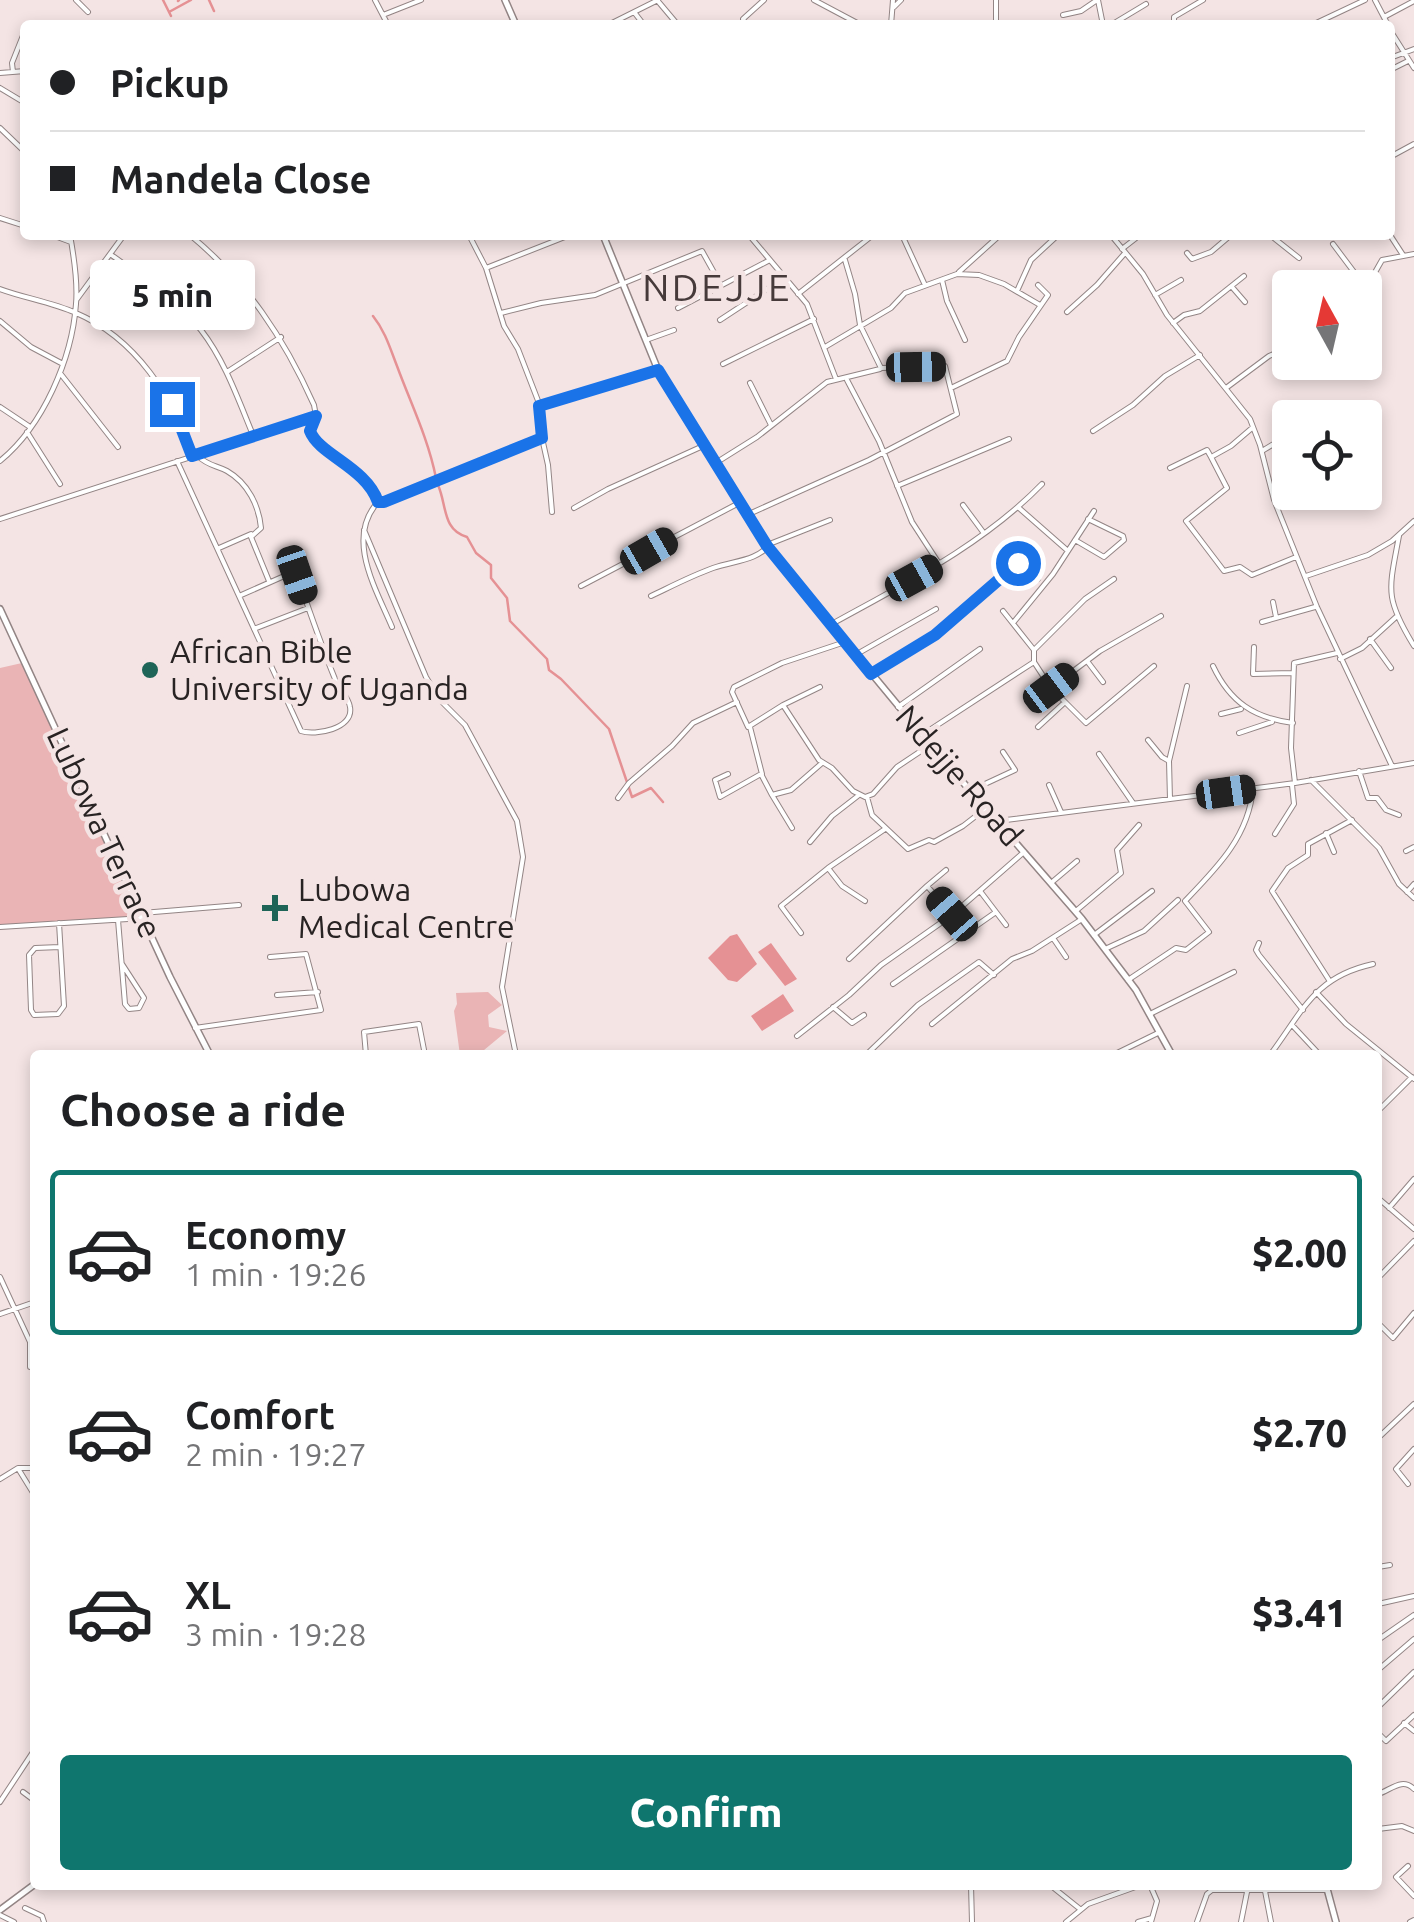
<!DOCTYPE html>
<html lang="en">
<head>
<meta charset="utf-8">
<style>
	body { margin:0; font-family:Ubuntu,sans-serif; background:#f6f6f6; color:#202124; height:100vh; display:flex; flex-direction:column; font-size:38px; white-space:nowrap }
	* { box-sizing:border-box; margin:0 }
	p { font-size:32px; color:#757577 }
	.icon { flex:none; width:55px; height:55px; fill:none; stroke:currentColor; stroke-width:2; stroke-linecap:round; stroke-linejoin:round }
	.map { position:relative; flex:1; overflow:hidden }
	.side { position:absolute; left:30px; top:1050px; width:1352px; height:840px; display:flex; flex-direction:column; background:#fff; border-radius:10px; box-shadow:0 5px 15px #0003 }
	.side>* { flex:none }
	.top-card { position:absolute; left:20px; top:20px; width:1375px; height:220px; border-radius:10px; box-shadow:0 5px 15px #0003; display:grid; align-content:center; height:220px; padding:0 30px; background:#fff }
	.needle { width:65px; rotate:352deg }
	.buttons { position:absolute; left:1272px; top:270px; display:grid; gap:20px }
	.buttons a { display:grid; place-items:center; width:110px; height:110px; border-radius:10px; background:#fff; box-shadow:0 5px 15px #0003; font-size:50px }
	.end { position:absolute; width:45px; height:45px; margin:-22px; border:12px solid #1a73e8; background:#fff; box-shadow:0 0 0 5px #fff }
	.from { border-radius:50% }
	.bubble { position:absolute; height:70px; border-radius:10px; background:#fff; box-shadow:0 5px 15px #0003; font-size:32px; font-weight:800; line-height:70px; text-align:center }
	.car { position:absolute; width:30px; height:60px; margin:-30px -15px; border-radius:12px; box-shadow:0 0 8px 2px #0007; background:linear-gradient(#222 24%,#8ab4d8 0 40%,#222 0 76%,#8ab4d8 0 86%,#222 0) }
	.top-card b { display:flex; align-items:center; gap:35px; height:95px; font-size:38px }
	.top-card b+b { border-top:2px solid #e0e0e0 }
	.top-card i { width:25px; height:25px; background:#202124 }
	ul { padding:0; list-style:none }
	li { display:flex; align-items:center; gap:30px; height:165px; margin:0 20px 15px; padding:0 10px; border:5px solid transparent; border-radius:10px }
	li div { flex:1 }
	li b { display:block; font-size:38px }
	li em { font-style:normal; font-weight:800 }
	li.on { border-color:#0f766e }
	li>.icon { width:90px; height:90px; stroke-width:1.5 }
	h2 { padding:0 30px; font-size:45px; line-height:120px }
	.button { display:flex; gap:20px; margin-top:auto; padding:20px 30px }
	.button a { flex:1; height:115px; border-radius:10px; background:#0f766e; color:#fff; font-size:40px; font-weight:800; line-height:115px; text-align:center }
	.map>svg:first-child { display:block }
	.green { fill:#eab4b5 }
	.water { fill:#e59194 }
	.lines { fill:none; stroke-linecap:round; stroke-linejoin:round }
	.stream { stroke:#e59194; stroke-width:2.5 }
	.minor-casing { stroke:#938585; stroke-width:6 }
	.tertiary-casing { stroke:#938585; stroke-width:8 }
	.minor { stroke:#fff; stroke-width:4 }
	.tertiary { stroke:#fff; stroke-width:5 }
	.route { stroke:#1a73e8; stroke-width:12 }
	.poi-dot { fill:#1e6457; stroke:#f4e4e4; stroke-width:4 }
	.labels { text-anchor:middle; stroke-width:9; stroke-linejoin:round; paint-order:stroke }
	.poi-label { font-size:32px; fill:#282323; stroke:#f4e4e4; text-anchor:start }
	.street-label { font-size:32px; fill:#282323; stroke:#f4e4e4 }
	.quarter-label { font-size:38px; letter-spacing:2.5px; fill:#463a3a; stroke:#f4e4e4 }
</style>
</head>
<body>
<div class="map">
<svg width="1414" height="1922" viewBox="0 0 1414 1922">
	<rect width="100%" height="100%" fill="#f4e4e4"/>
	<path class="green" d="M22,663L140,917L0,925V668Z
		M488,992L502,1005L488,1015L489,1027L507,1031L478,1055H460L454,1011L457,1004L456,993Z"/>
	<path class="water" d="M737,934L757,964L737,982L728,980L708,958L730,936Z
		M771,943L797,979L785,986L758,952Z
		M783,994L794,1011L762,1031L751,1016Z"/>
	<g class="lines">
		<path class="stream" d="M163,0L171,16
			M209,0L214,11
			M178,1L179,0
			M169,12L191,0
			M373,316C385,331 390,348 397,366C411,404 428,438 436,478
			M438,485C447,505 442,530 467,537L476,553L491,565V578L507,598L510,621L547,659L549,670L561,679L609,729L632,797L651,788L663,802"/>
		<defs>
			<path id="minor" d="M76,0L88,12
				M375,0L388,25
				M657,0L678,25
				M814,0L861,25
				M1098,0L1103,25
				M1375,0L1388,25
				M894,7L901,0
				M634,12L644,25
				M383,15L421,0
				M1063,15L1081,11L1097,0
				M1384,17L1414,1
				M608,25L658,0
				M746,25L743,19L764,0
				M891,25L893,0
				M922,25L923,24
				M996,25V0
				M1111,25L1146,4
				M1174,25V17L1203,0
				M1312,25L1365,0
				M1390,30L1414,68
				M1390,58L1414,49
				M1390,70L1408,61
				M13,72L12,63L24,33
				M0,73L25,71
				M0,88L25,103
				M0,128L25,152
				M1390,157L1414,144
				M0,218L25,226
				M52,235L71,242
				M190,235C247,282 284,338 314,405L316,416L310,431L313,439C336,454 368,474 378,502L388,501L542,438
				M469,235L486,268L504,326L518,349L542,411V438L548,465L552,512
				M749,235L807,304L836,379
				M902,235L924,283
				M1111,235L1143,274L1167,315L1250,419L1260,445L1274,500L1317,607L1392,766
				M1270,235L1299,258
				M1390,235L1403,255
				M1333,244L1366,288
				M1122,249L1140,235
				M1187,253L1192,259L1211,252L1231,235
				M110,254C142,277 176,299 201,330C225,361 238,399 253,435
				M486,268L570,235
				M959,272L1000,235
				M942,280L947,301L965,340
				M1232,287L1245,302
				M0,289C24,298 52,302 76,313C135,338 174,397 192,456H198C208,466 216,465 227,471C248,483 259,506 261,528L251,537L269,581
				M1365,290L1382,260L1414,254
				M1017,291L1031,260L1058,235
				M798,294L873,235
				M1155,295L1181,280
				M77,299L124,235
				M678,308L768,261
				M1067,312L1097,285L1125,253
				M501,313L541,303L595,295L702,251L721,285
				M720,320L784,278
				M0,321L31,347L63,364
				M1173,323L1184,315L1200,311L1244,276
				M646,340L674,330
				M825,347L891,308L905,293L957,274L979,275L1004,284L1040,305
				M723,364L814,319
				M227,372L281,337
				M60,373L118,447
				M847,380L879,441L912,522L938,562
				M750,383L771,425
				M951,388L1007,361L1019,337L1048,295L1038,285
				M1226,388L1269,356L1290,347
				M539,406L658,370
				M0,407L30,427
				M1311,418L1329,405L1346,418
				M1093,431L1133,405L1165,376L1200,355
				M27,432L60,484
				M1365,432L1375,445L1365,452
				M1262,451L1290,434
				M1211,457L1227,488L1186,521L1224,571L1240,567L1252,575L1296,557
				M0,461C43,426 72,359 76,304C78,282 74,257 70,235
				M177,461L301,731C315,736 354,729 350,707C349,698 339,688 335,679C321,645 309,610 297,575L291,573L239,596
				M714,464L757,437L827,382L880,369
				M1170,468L1207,450L1211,457L1213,456L1231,446L1252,428
				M897,486L1009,439
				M378,502C345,538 376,589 392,627
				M963,505L983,532
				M574,508L608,489L703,446
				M1019,508L1068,551
				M749,514L869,460L957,414L945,366L881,368L860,325L855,294L845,260
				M0,519L314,417
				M364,530L426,677L440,700L465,725L517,821L523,857L502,987L516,1055
				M1399,536C1389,590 1384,597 1414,646
				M1075,540L1104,557L1124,540L1123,536L1088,519
				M219,548L251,534
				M1306,576L1368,555L1392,541L1414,521
				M581,586L739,503
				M651,596C672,586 691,576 713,568C736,560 755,562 772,543L830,520
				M1273,602L1276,617
				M1003,611L1034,650V662L1051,688L1086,723L1154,666
				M1262,622L1315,607
				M1013,623L1053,574L1094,511
				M830,625C904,584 983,545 1042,484
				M254,629L308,608
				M1370,639L1391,668
				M845,642L782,663L734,687L732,692L748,727L783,705L819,760L832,768L853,791L865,797L873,794L897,767L930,745
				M1254,647L1253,674L1293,673
				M1034,650L1085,599L1114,579
				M857,654L936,609
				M1340,659L1362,648L1396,617
				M1087,661L1103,682
				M1213,666C1230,702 1254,718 1293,723
				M872,673L935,635L1018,563L1022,564L1038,579
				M1052,687L1100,651L1161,616
				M783,705L820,687
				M898,707L980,649
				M1221,714L1241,709
				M750,727L762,774
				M1038,727L1064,703
				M1239,733L1272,722
				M922,735L1034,662
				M1148,740L1162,757L1169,761
				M1099,754L1133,803
				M1359,771L1368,798H1377L1386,810L1399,815
				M728,774L715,780L720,797L761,774L772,795L791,790L822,763
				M1311,780L1379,848L1399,884L1414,898
				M1295,783L1291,748L1294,663L1337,653
				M1049,785L1061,812
				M972,790L1015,770L1003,752
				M772,795L792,828
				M867,797L872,815L908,849L929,840L934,842L963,826L985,809
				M618,798L629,783L672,746L693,723L737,702
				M1170,799L1169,761L1187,686
				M998,821L1295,783L1414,763
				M1326,833L1334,852
				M1275,834L1294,804L1292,785
				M810,842L832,816L859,795
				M1406,851L1414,847
				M1051,883L1077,861
				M927,886L946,870
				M1407,892L1414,884
				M865,901L842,886L828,868L885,829
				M1077,910L1121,873L1117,850L1139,825
				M996,912L1006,925
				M142,913L239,905
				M118,920L125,1004L129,1009L139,1008L144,998L122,964
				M59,923L64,1006L58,1014L34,1015L31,1010L29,955L35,948L60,947
				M0,927L144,918
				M801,933L781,906L828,868
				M1094,935L1152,891
				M1053,938L1066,957
				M1259,943L1256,950L1259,955L1303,1010
				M1105,949L1144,931L1178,900
				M849,959L927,886L952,914
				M1128,980L1176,948L1186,950L1209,932L1185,901C1217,868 1249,836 1253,788
				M1329,980L1272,891L1288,868L1308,855V844L1352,820
				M893,984L996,912L980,891
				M1316,992L1346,1024L1414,1079
				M277,995L318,992
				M833,1007L852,1023L864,1015
				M1150,1014L1234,972
				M932,1024L1012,959L1032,951L1082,919
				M1292,1025L1320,1055
				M195,1028L321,1010L306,954L270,957
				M797,1036L849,995L881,965L952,915L1024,852
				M366,1055L364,1032L419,1024L425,1055
				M866,1055L918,1005L979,962L994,975
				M1113,1055L1158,1033
				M1270,1055C1303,1011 1314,977 1373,964
				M1378,1111L1412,1077
				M1378,1198L1414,1229
				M1389,1208L1414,1179
				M0,1277L30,1342V1367
				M1378,1278L1414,1241
				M0,1314L35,1302
				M1378,1323L1393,1338L1414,1313
				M1378,1438L1414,1404
				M19,1470L35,1496
				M0,1479L18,1468H35
				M1408,1484L1396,1469L1414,1449
				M1378,1567L1390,1565
				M1378,1604L1414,1596
				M1378,1640L1414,1615
				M1378,1670L1414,1639
				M1378,1707L1414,1672
				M1404,1723L1414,1731
				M1378,1733L1386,1741L1414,1715
				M23,1792L35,1801
				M1378,1794C1391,1790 1402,1777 1414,1789
				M0,1802L35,1749
				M1378,1829L1402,1826L1414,1831
				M1408,1866L1396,1877L1414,1896
				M971,1885L972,1922
				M1050,1885L1080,1909
				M1150,1885L1157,1901L1151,1922
				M1265,1891L1271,1922
				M25,1908L42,1916L44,1922
				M0,1915L14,1922
				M1066,1922L1088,1904L1141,1885
				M1138,1922L1152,1918
				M1197,1922L1207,1894L1212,1890H1326
				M1241,1922L1247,1892
				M1410,1922L1414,1920"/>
			<path id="tertiary" d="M505,0L516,25
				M603,235L658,370L767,547L934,749L1082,919L1136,990L1172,1055
				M0,609L170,977L210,1055
				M1326,1885L1336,1922
				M0,1910L35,1884"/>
		</defs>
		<use href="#minor" class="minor-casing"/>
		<use href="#tertiary" class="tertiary-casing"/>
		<use href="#minor" class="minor"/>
		<use href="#tertiary" class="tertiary"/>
	</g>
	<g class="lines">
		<path class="route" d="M172,404L192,456L316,416L310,431C319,455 366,467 378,502H384L542,438L539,406L658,370L767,546L871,674L935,635L1018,563"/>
	</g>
	<g class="poi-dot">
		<circle cx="150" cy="670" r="10"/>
		<path d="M270 893h10v10h10v10h-10v10h-10v-10h-10v-10h10z"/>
	</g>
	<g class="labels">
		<g class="poi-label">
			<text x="170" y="663">African Bible<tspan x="170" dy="37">University of Uganda</tspan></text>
			<text x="298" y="901">Lubowa<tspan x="298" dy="37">Medical Centre</tspan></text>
		</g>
		<g class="street-label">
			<text transform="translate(959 776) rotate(49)" y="11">Ndejje Road</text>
			<text transform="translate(104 833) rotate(65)" y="11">Lubowa Terrace</text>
		</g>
		<g class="quarter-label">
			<text x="717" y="301">NDEJJE</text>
		</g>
	</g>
</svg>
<div class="buttons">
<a><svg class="needle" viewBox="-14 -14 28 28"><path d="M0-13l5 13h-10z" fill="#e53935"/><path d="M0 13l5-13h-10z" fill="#757577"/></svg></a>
<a><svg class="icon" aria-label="locate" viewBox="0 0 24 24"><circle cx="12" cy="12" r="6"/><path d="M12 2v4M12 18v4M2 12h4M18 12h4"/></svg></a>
</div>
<i class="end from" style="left:1018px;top:563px"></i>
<i class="end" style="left:172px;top:404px"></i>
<div class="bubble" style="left:90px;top:260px;width:165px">5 min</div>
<i class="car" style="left:916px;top:367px;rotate:89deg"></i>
<i class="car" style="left:649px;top:551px;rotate:60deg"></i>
<i class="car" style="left:297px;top:575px;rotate:161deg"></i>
<i class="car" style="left:914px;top:578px;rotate:61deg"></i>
<i class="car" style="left:1051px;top:688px;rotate:53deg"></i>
<i class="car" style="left:1226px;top:792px;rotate:82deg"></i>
<i class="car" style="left:952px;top:914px;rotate:319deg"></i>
<div class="top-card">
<b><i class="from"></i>Pickup</b>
<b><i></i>Mandela Close</b>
</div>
<section class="side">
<h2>Choose a ride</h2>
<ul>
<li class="on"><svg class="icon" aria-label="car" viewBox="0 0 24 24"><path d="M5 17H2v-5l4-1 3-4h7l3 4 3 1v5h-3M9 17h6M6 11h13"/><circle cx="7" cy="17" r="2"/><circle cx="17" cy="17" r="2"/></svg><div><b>Economy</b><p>1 min · 19:26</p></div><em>$2.00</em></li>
<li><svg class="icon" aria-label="car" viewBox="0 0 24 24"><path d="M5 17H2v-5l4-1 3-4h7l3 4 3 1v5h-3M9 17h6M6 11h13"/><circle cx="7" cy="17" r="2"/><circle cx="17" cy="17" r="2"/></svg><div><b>Comfort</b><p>2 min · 19:27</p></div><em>$2.70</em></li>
<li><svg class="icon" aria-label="car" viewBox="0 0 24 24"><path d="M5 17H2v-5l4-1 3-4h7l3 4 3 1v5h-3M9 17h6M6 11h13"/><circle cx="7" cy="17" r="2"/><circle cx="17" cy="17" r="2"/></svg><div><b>XL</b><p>3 min · 19:28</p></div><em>$3.41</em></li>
</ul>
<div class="button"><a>Confirm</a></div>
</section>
</div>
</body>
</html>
